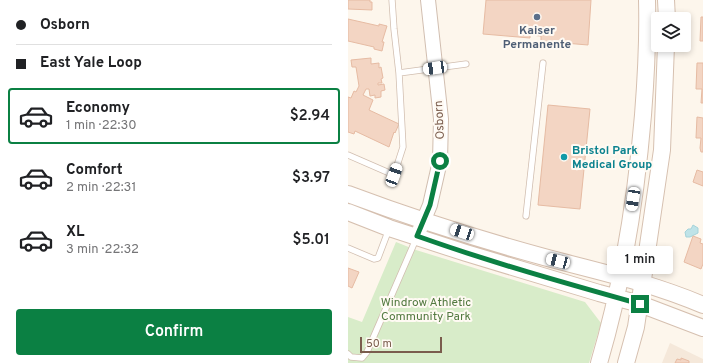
<!DOCTYPE html>
<html lang="en">
<head>
<meta charset="utf-8">
<style>
	body { margin:0; font-family:Overpass,sans-serif; background:#f6f6f6; color:#202124; height:100vh; display:flex; flex-direction:column; font-size:15px; white-space:nowrap }
	* { box-sizing:border-box; margin:0 }
	p { font-size:13px; color:#757577 }
	.icon { flex:none; width:22px; height:22px; fill:none; stroke:currentColor; stroke-width:2; stroke-linecap:round; stroke-linejoin:round }
	.map { position:relative; flex:1; overflow:hidden }
	.drawer { display:flex; flex-direction:column; background:#fff; width:348px }
	.drawer>* { flex:none }
	.top-card { display:grid; align-content:center; height:88px; padding:0 16px; background:#fff }
	.tools { position:absolute; left:303px; top:12px; display:grid; gap:8px }
	.tools a { display:grid; place-items:center; width:40px; height:40px; border-radius:4px; background:#fff; box-shadow:0 2px 6px #0003; font-size:20px }
	.scale { position:absolute; left:12px; bottom:10px; width:82px; box-sizing:border-box; padding-left:4px; border:2px solid #7a5c4d; border-top:0; font-size:11px; line-height:14px; white-space:nowrap; color:#7a5c4d; -webkit-text-stroke:3px #fffaf3; paint-order:stroke }
	.end { position:absolute; width:18px; height:18px; margin:-9px; border:5px solid #0b8043; background:#fff; box-shadow:0 0 0 2px #fff }
	.from { border-radius:50% }
	.bubble { position:absolute; height:28px; border-radius:4px; background:#fff; box-shadow:0 2px 6px #0003; font-size:13px; font-weight:600; line-height:28px; text-align:center }
	.car { position:absolute; width:12px; height:24px; margin:-12px -6px; border-radius:5px; box-shadow:0 0 3px 1px #0007; background:linear-gradient(#fff 24%,#345 0 40%,#fff 0 76%,#345 0 86%,#fff 0) }
	.top-card b { display:flex; align-items:center; gap:14px; height:38px; font-size:15px }
	.top-card b+b { border-top:1px solid #e0e0e0 }
	.top-card i { width:10px; height:10px; background:#202124 }
	ul { padding:0; list-style:none }
	li { display:flex; align-items:center; gap:12px; height:56px; margin:0 8px 6px; padding:0 8px; border:2px solid transparent; border-radius:4px }
	li div { flex:1 }
	li b { display:block; font-size:15px }
	li em { font-style:normal; font-weight:600 }
	li.on { border-color:#0b8043 }
	li>.icon { width:36px; height:36px; stroke-width:1.5 }
	.primary-button { display:flex; gap:8px; margin-top:auto; padding:8px 16px }
	.primary-button a { flex:1; height:46px; border-radius:4px; background:#0b8043; color:#fff; font-size:16px; font-weight:600; line-height:46px; text-align:center }
	main { display:flex; flex:1; min-height:0 }
	.map>svg:first-child { display:block }
	.residential { fill:#f5e8da }
	.green { fill:#d8ecc9 }
	.water { fill:#bfe3e8; stroke:#a5d3da }
	.building { fill:#f3d5c3; stroke:#e6bba3 }
	.lines { fill:none; stroke-linecap:round; stroke-linejoin:round }
	.service-casing { stroke:#d1beb0; stroke-width:7 }
	.tertiary-casing { stroke:#d1beb0; stroke-width:16 }
	.secondary-casing { stroke:#d6c0b0; stroke-width:18 }
	.service { stroke:#fff; stroke-width:5.5 }
	.tertiary { stroke:#fff; stroke-width:14 }
	.secondary { stroke:#fff; stroke-width:16 }
	.route { stroke:#0b8043; stroke-width:5 }
	.service-dot { fill:#5c6f8a; stroke:#fffaf3; stroke-width:1.5 }
	.culture-dot { fill:#0f9aa8; stroke:#fffaf3; stroke-width:1.5 }
	.labels { text-anchor:middle; stroke-width:4; stroke-linejoin:round; paint-order:stroke }
	.service-label { font-size:12px; font-weight:bold; fill:#4e5e75; stroke:#fffaf3 }
	.street-label { font-size:12px; fill:#7a5c4d; stroke:#fffaf3 }
	.culture-label { font-size:12px; font-weight:bold; fill:#0d838f; stroke:#fffaf3; text-anchor:start }
	.park-label { font-size:12px; fill:#537a41; stroke:#fffaf3 }
</style>
</head>
<body>
<main>
<section class="drawer">
<div class="top-card">
<b><i class="from"></i>Osborn</b>
<b><i></i>East Yale Loop</b>
</div>
<ul>
<li class="on"><svg class="icon" aria-label="car" viewBox="0 0 24 24"><path d="M5 17H2v-5l4-1 3-4h7l3 4 3 1v5h-3M9 17h6M6 11h13"/><circle cx="7" cy="17" r="2"/><circle cx="17" cy="17" r="2"/></svg><div><b>Economy</b><p>1 min · 22:30</p></div><em>$2.94</em></li>
<li><svg class="icon" aria-label="car" viewBox="0 0 24 24"><path d="M5 17H2v-5l4-1 3-4h7l3 4 3 1v5h-3M9 17h6M6 11h13"/><circle cx="7" cy="17" r="2"/><circle cx="17" cy="17" r="2"/></svg><div><b>Comfort</b><p>2 min · 22:31</p></div><em>$3.97</em></li>
<li><svg class="icon" aria-label="car" viewBox="0 0 24 24"><path d="M5 17H2v-5l4-1 3-4h7l3 4 3 1v5h-3M9 17h6M6 11h13"/><circle cx="7" cy="17" r="2"/><circle cx="17" cy="17" r="2"/></svg><div><b>XL</b><p>3 min · 22:32</p></div><em>$5.01</em></li>
</ul>
<div class="primary-button"><a>Confirm</a></div>
</section>
<div class="map">
<svg width="355" height="363" viewBox="0 0 355 363">
	<rect width="100%" height="100%" fill="#fdf6ec"/>
	<path class="residential" d="M322,343L355,359V363H314Z"/>
	<path class="green" d="M48,242L68,250L237,302L253,323L241,363H0V317L14,322Z"/>
	<path class="water" d="M345,225L350,228V233L342,237H338L337,232L340,229H343Z"/>
	<path class="building" d="M0,0H22V2H24V10L0,9Z
		M138,0H243L240,45L193,41V36L182,35V38L135,34Z
		M353,17H355V41H352Z
		M0,19L31,26V24L39,26L34,42H36L34,51L26,49V47L0,41Z
		M23,58V64L31,63V68L33,67L35,78L33,79L34,83H30V85L36,84L37,90L33,91V97L27,98V95L22,96L21,89H18L15,95L25,100L21,110L51,124L47,133L46,132L41,147L7,131L6,134L0,132V97L3,98L6,91L8,92L11,86L8,67H4L3,60Z
		M349,63H355V103H353L354,89H348Z
		M200,105L242,109L232,209L190,205Z
		M349,117L355,118V152H353L352,148L353,138H348Z
		M349,170L355,172V186L345,182Z
		M345,236L353,239L352,243L355,244V264L353,269L336,262Z
		M0,268L11,272L4,288L0,286Z
		M333,358L341,361V363H327L329,359L333,360Z"/>
	<g class="lines">
		<defs>
			<path id="service" d="M51,73L118,64
				M0,155L46,175L55,147L51,73L46,29L44,0
				M178,216L195,63
				M0,248L26,259L30,258L41,229
				M0,354L3,357L14,358L19,352L68,239"/>
			<path id="tertiary" d="M69,236L82,205L92,161L93,119L80,0"/>
			<path id="secondary" d="M318,0L319,19
				M0,194C64,218 130,239 196,257C249,271 304,283 355,305
				M0,212L41,228L118,253L251,293L292,304L355,328
				M251,363C275,282 288,199 295,115C298,77 300,38 299,0
				M278,363L288,327L314,150L318,45"/>
		</defs>
		<use href="#service" class="service-casing"/>
		<use href="#tertiary" class="tertiary-casing"/>
		<use href="#secondary" class="secondary-casing"/>
		<use href="#service" class="service"/>
		<use href="#tertiary" class="tertiary"/>
		<use href="#secondary" class="secondary"/>
	</g>
	<g class="lines">
		<path class="route" d="M92,161L82,205L69,236C142,262 217,283 292,304"/>
	</g>
	<circle class="service-dot" cx="189" cy="17" r="4"/>
	<circle class="culture-dot" cx="216" cy="157" r="4"/>
	<g class="labels">
		<g class="service-label">
			<text x="189" y="34">Kaiser<tspan x="189" dy="14">Permanente</tspan></text>
		</g>
		<g class="street-label">
			<text transform="translate(91 120) rotate(-93)" y="4">Osborn</text>
		</g>
		<g class="culture-label">
			<text x="224" y="154">Bristol Park<tspan x="224" dy="14">Medical Group</tspan></text>
		</g>
		<g class="park-label">
			<text x="78" y="306">Windrow Athletic<tspan x="78" dy="14">Community Park</tspan></text>
		</g>
	</g>
</svg>
<div class="tools">
<a><svg class="icon" aria-label="layers" viewBox="0 0 24 24"><path d="M12 4l9 5-9 5-9-5zM3 14l9 5 9-5"/></svg></a>
</div>
<div class="scale">50 m</div>
<i class="end from" style="left:92px;top:161px"></i>
<i class="end" style="left:292px;top:304px"></i>
<div class="bubble" style="left:259px;top:246px;width:66px">1 min</div>
<i class="car" style="left:87px;top:68px;rotate:262deg"></i>
<i class="car" style="left:46px;top:175px;rotate:20deg"></i>
<i class="car" style="left:285px;top:199px;rotate:189deg"></i>
<i class="car" style="left:114px;top:232px;rotate:288deg"></i>
<i class="car" style="left:210px;top:261px;rotate:285deg"></i>
</div>
</main>
</body>
</html>
